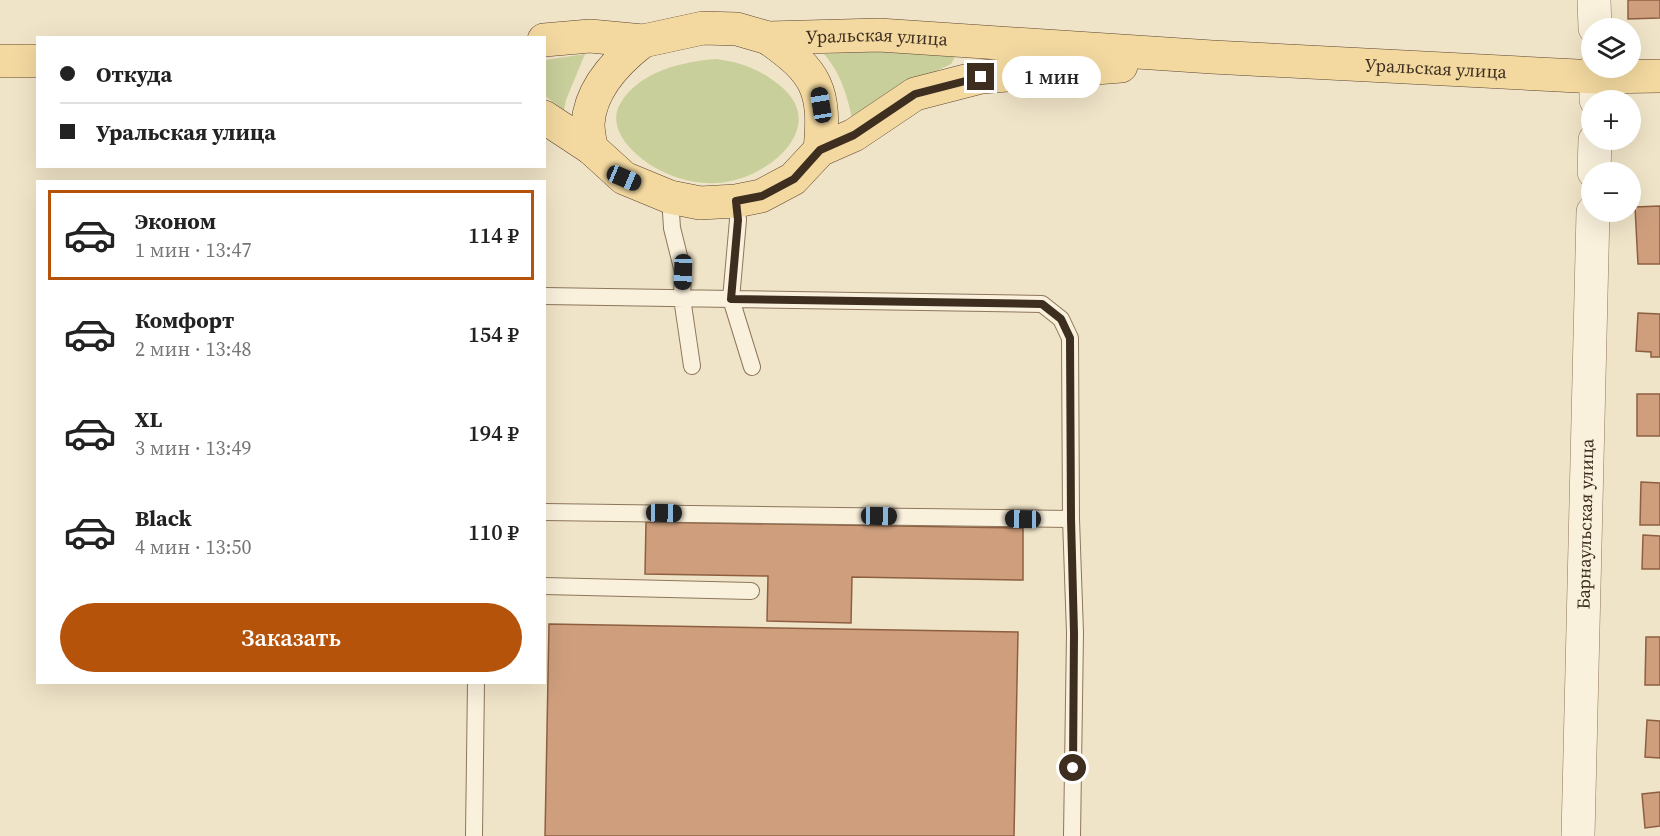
<!DOCTYPE html>
<html lang="ru">
<head>
<meta charset="utf-8">
<style>
	body { margin:0; font-family:"Source Serif 4",serif; background:#f2f2f2; color:#222; height:100vh; display:flex; flex-direction:column; font-size:22px; white-space:nowrap }
	* { box-sizing:border-box; margin:0 }
	p { font-size:20px; color:#767676 }
	.icon { flex:none; width:33px; height:33px; fill:none; stroke:currentColor; stroke-width:2; stroke-linecap:round; stroke-linejoin:round }
	.map { position:relative; flex:1; overflow:hidden }
	.panel { position:absolute; left:36px; top:180px; width:510px; height:504px; display:flex; flex-direction:column; background:#fff; border-radius:0px; box-shadow:0 6px 24px #0002 }
	.panel>* { flex:none }
	.hud { position:absolute; left:36px; top:36px; width:510px; height:132px; border-radius:0px; box-shadow:0 6px 24px #0002; display:grid; align-content:center; height:132px; padding:0 24px; background:#fff }
	.controls { position:absolute; left:1581px; top:18px; display:grid; gap:12px }
	.controls a { display:grid; place-items:center; width:60px; height:60px; border-radius:50%; background:#fff; box-shadow:0 6px 24px #0002; font-size:30px }
	.end { position:absolute; width:27px; height:27px; margin:-14px; border:8px solid #3d2e20; background:#fff; box-shadow:0 0 0 3px #fff }
	.from { border-radius:50% }
	.bubble { position:absolute; height:42px; border-radius:21px; background:#fff; box-shadow:0 6px 24px #0002; font-size:20px; font-weight:600; line-height:42px; text-align:center }
	.car { position:absolute; width:18px; height:36px; margin:-18px -9px; border-radius:8px; box-shadow:0 0 4px 2px #0007; background:linear-gradient(#222 24%,#8ab4d8 0 40%,#222 0 76%,#8ab4d8 0 86%,#222 0) }
	.hud b { display:flex; align-items:center; gap:21px; height:57px; font-size:22px }
	.hud b+b { border-top:2px solid #e0e0e0 }
	.hud i { width:15px; height:15px; background:#222 }
	ul { padding:10px 0 0; list-style:none }
	li { display:flex; align-items:center; gap:18px; height:90px; margin:0 12px 9px; padding:0 12px; border:3px solid transparent; border-radius:0px }
	li div { flex:1 }
	li b { display:block; font-size:22px }
	li em { font-style:normal; font-weight:600 }
	li.selected { border-color:#b45309 }
	li>.icon { width:54px; height:54px; stroke-width:1.5 }
	.cta { display:flex; gap:12px; margin-top:auto; padding:12px 24px }
	.cta a { flex:1; height:69px; border-radius:36px; background:#b45309; color:#fff; font-size:24px; font-weight:600; line-height:69px; text-align:center }
	.map>svg:first-child { display:block }
	.green { fill:#c9cf9b }
	.building { fill:#cf9f7d; stroke:#8d5f41; stroke-width:1.5 }
	.lines { fill:none; stroke-linecap:round; stroke-linejoin:round }
	.lane-casing { stroke:#8d765c; stroke-width:18 }
	.street-casing { stroke:#8d765c; stroke-width:34 }
	.primary-casing { stroke:#5b4430; stroke-width:34 }
	.lane { stroke:#faf1dc; stroke-width:16 }
	.street { stroke:#faf1dc; stroke-width:33 }
	.primary { stroke:#f3d9a0; stroke-width:33 }
	.route { stroke:#3d2e20; stroke-width:8 }
	.labels { text-anchor:middle; stroke-width:4.5; stroke-linejoin:round; paint-order:stroke }
	.street-label { font-size:18px; fill:#3d2e20; stroke:#f7eed8 }
</style>
</head>
<body>
<div class="map">
<svg width="1660" height="836" viewBox="0 0 1660 836">
	<rect width="100%" height="100%" fill="#f0e4c8"/>
	<path class="green" d="M887,50L955,57L951,64L898,89L853,122C847,96 842,75 824,54Z
		M585,54L566,100L564,110L545,96V60Z
		M716,59C740,62 759,69 778,84C829,123 775,172 731,181C696,189 655,174 631,149C619,136 611,120 620,104C638,72 683,61 716,59Z"/>
	<path class="building" d="M1628,0H1660V18L1628,19Z
		M1660,206V264H1638L1635,207Z
		M1638,313L1660,314V357H1651V352L1636,351Z
		M1637,394H1660V436H1637Z
		M1641,482L1660,483V525H1640Z
		M646,522L1023,528V580L852,577L851,623L767,621L768,576L645,574Z
		M1643,535L1660,536V569H1642Z
		M549,624L1018,632L1014,836H545Z
		M1646,637H1660V685H1645Z
		M1647,720L1660,721V758L1645,757Z
		M1660,792V826L1645,828L1642,794Z"/>
	<g class="lines">
		<defs>
			<path id="lane" d="M670,197L672,228L683,272L682,298L692,366
				M736,201L738,220L731,299L752,367
				M544,296L1042,304L1061,319L1070,338L1071,519L1075,633L1072,836
				M544,512L1071,519
				M544,586L751,591
				M474,836L476,682"/>
			<g id="street">
				<path d="M1594,0L1595,28"/>
				<path d="M1596,100V68"/>
				<path d="M1594,172L1595,140"/>
				<path id="s1" d="M1578,836L1593,212"/>
			</g>
			<g id="primary">
				<path d="M768,38C817,72 826,90 820,150"/>
				<path id="s2" d="M544,40L590,36L643,41L703,28L737,29L768,38L879,35L1212,57L1597,77L1660,76"/>
				<path d="M0,61H38"/>
				<path d="M544,117L591,148L624,178L670,197L700,203L736,201L761,196L793,179L820,150L854,135L915,94L981,77L1121,66"/>
				<path d="M591,148C590,140 588,132 588,124C590,89 617,61 643,41"/>
			</g>
		</defs>
		<use href="#lane" class="lane-casing"/>
		<use href="#street" class="street-casing"/>
		<use href="#primary" class="primary-casing"/>
		<use href="#lane" class="lane"/>
		<use href="#street" class="street"/>
		<use href="#primary" class="primary"/>
	</g>
	<g class="lines">
		<path class="route" d="M981,77L915,94L854,135L820,150L794,179L762,196L736,201L738,220L731,299L1042,304L1061,319L1070,338L1071,519L1074,633L1073,768"/>
	</g>
	<g class="labels">
		<g class="street-label">
			<text dy="6" stroke="none"><textPath href="#s2" startOffset="336">Уральская улица</textPath></text>
			<text dy="6" stroke="none"><textPath href="#s2" startOffset="896">Уральская улица</textPath></text>
			<text dy="6" stroke="none"><textPath href="#s1" startOffset="312">Барнаульская улица</textPath></text>
		</g>
	</g>
</svg>
<div class="controls">
<a><svg class="icon" aria-label="layers" viewBox="0 0 24 24"><path d="M12 4l9 5-9 5-9-5zM3 14l9 5 9-5"/></svg></a>
<a>+</a>
<a>−</a>
</div>
<i class="end from" style="left:1073px;top:768px"></i>
<i class="end" style="left:981px;top:77px"></i>
<div class="bubble" style="left:1002px;top:56px;width:99px">1 мин</div>
<i class="car" style="left:821px;top:105px;rotate:351deg"></i>
<i class="car" style="left:624px;top:178px;rotate:113deg"></i>
<i class="car" style="left:683px;top:272px;rotate:182deg"></i>
<i class="car" style="left:664px;top:513px;rotate:91deg"></i>
<i class="car" style="left:879px;top:516px;rotate:91deg"></i>
<i class="car" style="left:1023px;top:519px;rotate:271deg"></i>
<div class="hud">
<b><i class="from"></i>Откуда</b>
<b><i></i>Уральская улица</b>
</div>
<section class="panel">
<ul>
<li class="selected"><svg class="icon" aria-label="car" viewBox="0 0 24 24"><path d="M5 17H2v-5l4-1 3-4h7l3 4 3 1v5h-3M9 17h6M6 11h13"/><circle cx="7" cy="17" r="2"/><circle cx="17" cy="17" r="2"/></svg><div><b>Эконом</b><p>1 мин · 13:47</p></div><em>114 ₽</em></li>
<li><svg class="icon" aria-label="car" viewBox="0 0 24 24"><path d="M5 17H2v-5l4-1 3-4h7l3 4 3 1v5h-3M9 17h6M6 11h13"/><circle cx="7" cy="17" r="2"/><circle cx="17" cy="17" r="2"/></svg><div><b>Комфорт</b><p>2 мин · 13:48</p></div><em>154 ₽</em></li>
<li><svg class="icon" aria-label="car" viewBox="0 0 24 24"><path d="M5 17H2v-5l4-1 3-4h7l3 4 3 1v5h-3M9 17h6M6 11h13"/><circle cx="7" cy="17" r="2"/><circle cx="17" cy="17" r="2"/></svg><div><b>XL</b><p>3 мин · 13:49</p></div><em>194 ₽</em></li>
<li><svg class="icon" aria-label="car" viewBox="0 0 24 24"><path d="M5 17H2v-5l4-1 3-4h7l3 4 3 1v5h-3M9 17h6M6 11h13"/><circle cx="7" cy="17" r="2"/><circle cx="17" cy="17" r="2"/></svg><div><b>Black</b><p>4 мин · 13:50</p></div><em>110 ₽</em></li>
</ul>
<div class="cta"><a>Заказать</a></div>
</section>
</div>
</body>
</html>
